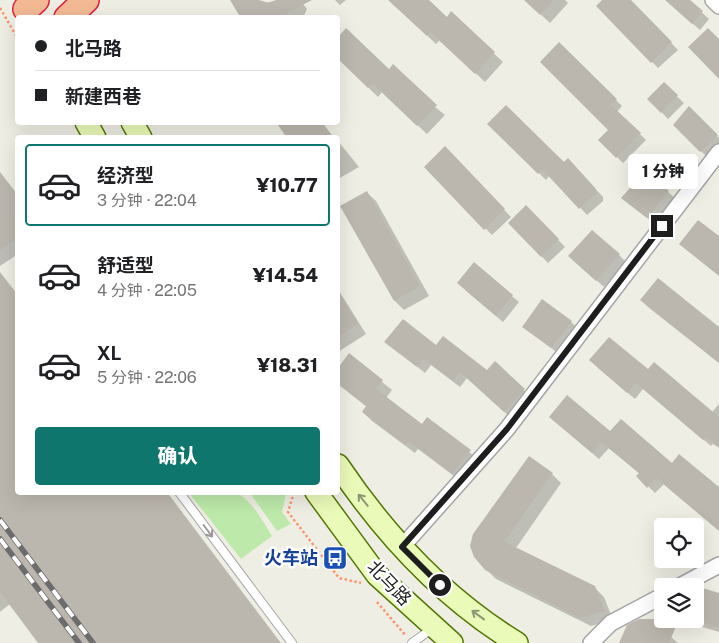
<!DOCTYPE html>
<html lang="zh">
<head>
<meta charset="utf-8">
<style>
	body { margin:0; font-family:"Public Sans","Noto Sans SC",sans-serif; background:#f6f6f6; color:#202124; height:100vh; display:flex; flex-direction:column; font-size:19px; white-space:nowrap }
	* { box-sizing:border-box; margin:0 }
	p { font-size:16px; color:#757577 }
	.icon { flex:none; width:28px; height:28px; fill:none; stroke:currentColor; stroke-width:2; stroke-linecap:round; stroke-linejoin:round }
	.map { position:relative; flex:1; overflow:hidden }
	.panel { position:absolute; left:15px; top:135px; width:325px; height:360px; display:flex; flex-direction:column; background:#fff; border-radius:5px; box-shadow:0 5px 20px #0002 }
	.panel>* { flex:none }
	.guide { position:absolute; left:15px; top:15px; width:325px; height:110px; border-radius:5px; box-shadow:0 5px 20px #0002; display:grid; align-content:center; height:110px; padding:0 20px; background:#fff }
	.controls { position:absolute; left:654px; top:518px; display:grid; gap:10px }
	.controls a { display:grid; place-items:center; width:50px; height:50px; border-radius:5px; background:#fff; box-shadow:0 5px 20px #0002; font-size:25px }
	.end { position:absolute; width:22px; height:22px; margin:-11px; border:6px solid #1e1e1e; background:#fff; box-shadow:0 0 0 2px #fff }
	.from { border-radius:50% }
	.bubble { position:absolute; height:35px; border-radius:5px; background:#fff; box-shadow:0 5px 20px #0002; font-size:16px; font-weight:800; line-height:35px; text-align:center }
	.guide b { display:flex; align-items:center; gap:18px; height:48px; font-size:19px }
	.guide b+b { border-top:1px solid #e0e0e0 }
	.guide i { width:12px; height:12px; background:#202124 }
	ul { padding:9px 0 0; list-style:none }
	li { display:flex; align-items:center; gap:15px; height:82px; margin:0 10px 8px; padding:0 10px; border:2px solid transparent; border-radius:5px }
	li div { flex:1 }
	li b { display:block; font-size:19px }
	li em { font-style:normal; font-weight:800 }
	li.active { border-color:#0f766e }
	li>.icon { width:45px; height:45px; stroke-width:1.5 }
	.cta { display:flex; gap:10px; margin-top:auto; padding:10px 20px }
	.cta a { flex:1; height:58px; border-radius:5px; background:#0f766e; color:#fff; font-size:20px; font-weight:800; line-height:58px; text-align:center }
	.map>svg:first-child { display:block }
	.grass { fill:#bdeaaa }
	.shadow { fill:#0003 }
	.building { fill:#bcb7ae }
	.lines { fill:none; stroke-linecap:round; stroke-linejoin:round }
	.service-casing { stroke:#a5a5a5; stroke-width:10 }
	.minor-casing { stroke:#a5a5a5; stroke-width:18 }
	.secondary-casing { stroke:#547704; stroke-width:24 }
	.trunk-casing { stroke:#dd223e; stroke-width:28 }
	.path { stroke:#fb956a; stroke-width:2.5; stroke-dasharray:2.5 2.5; stroke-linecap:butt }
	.service { stroke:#fff; stroke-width:8 }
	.minor { stroke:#fff; stroke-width:15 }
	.secondary { stroke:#eafab8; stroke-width:21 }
	.trunk { stroke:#f2b994; stroke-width:25 }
	.rail-casing { stroke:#6c6c6c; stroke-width:5.5 }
	.rail { stroke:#fff; stroke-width:4; stroke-dasharray:11; stroke-linecap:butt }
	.oneway { stroke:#8e9773 }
	.oneway2 { stroke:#9a9a9a }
	.route { stroke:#1e1e1e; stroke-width:6 }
	.labels { text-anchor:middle; stroke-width:5; stroke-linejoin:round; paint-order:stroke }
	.transit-label { font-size:18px; font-weight:bold; fill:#164399; stroke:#fff; text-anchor:end }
	.street-label { font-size:18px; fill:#1e1e1e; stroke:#fff }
</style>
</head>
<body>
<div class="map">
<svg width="719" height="643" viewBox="0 0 719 643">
	<rect width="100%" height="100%" fill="#efeee4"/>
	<path class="grass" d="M189,493C202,492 219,490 233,492C250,496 263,522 272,536L241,559Z
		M250,493H286L282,512L291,524L277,531Z"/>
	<path class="shadow" d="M236,0H257L261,4L278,0H300L307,9L303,18H242L240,15Z
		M335,0H346L340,5Z
		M390,0H427L447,18L451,13L503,62L485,82L440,40L436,44Z
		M525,0H565L568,3L550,23Z
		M604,0H630L678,50L658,68L598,6Z
		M666,0H688L709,19L700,30Z
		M346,30L389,70L445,115L427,134L382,92L378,97L338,58V39Z
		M559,44L622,106L617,112L646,140L623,163L600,140L610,130Z
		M664,84L684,103L668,119L649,99Z
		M689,108L719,138V147L708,158L675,125Z
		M489,124L575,167L603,197V201L587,215L550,175L546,180Z
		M338,141L359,167L338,179Z
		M445,148L511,217L492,235L425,167Z
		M0,172L18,195V254L0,266Z
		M645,172L675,198L655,224L629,204Z
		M366,192L376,201L429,296L404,310L395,301Z
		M526,207L565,247L548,263L510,223Z
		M619,255L626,262L604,287L577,263Z
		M474,264L519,302L503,322L465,290Z
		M0,272L18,295V492H167L281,643H39L10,604L0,612Z
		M338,289L366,334L338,352Z
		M642,300L719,328V363L648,307Z
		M571,322L578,328L559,354L524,327Z
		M386,342L487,372L495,363L531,397L511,418L467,378L460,387L431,365L425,373Z
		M349,355L392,390L386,398L422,426L428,419L479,460L462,482L418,449L415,453L372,421L363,412L367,407L338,384V370Z
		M597,367L648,371L712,412L719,404V448L713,444L711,446L643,389L635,399Z
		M550,417L611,433L719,489V530L664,484L655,493L638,476L640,474L609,448L599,459Z
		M552,474L561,483L516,548L594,587L604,597L613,620L591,626L496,579L486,569Z
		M719,594V632L696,625L690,619H695V601Z
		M671,637L678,643H621Z"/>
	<path class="building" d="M230,0H259L269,3L276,0H312L287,13L288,18H245L239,15Z
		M388,0H429L447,17L451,11L495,52L475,74L430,32L427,36Z
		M524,0H554L540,15Z
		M602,0H631L672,42L651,63L596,6Z
		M665,0H690L703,11L692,24Z
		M346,28L389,69L393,64L437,105L417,126L373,84L368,88L338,59V37Z
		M708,28L719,39V79L688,47Z
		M559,42L617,99L611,105L641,133L616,158L598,140L608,130L540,62Z
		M664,82L678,95L661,113L647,99Z
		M506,105L564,162L568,158L596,189V194L579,209L542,169L538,174L487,124Z
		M689,106L718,135L700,152L673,125Z
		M276,122H322L334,138H287Z
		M445,146L505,209L484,230L424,167Z
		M645,171L669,191L647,218L621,198Z
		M0,173L18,196V238L0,250Z
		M367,191L420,286L394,301L340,206Z
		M526,205L559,239L541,257L508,223Z
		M698,220L719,236V276L679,244Z
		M592,230L620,254L596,281L568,256Z
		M474,262L513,295L496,316L457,283Z
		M0,273L18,296V492H166L280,643H38L0,592Z
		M658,278L719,327V363L640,300Z
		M338,292L358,324L338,337Z
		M542,299L572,321L551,348L522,327Z
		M403,319L436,345L443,336L487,370L495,361L525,389L504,412L460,372L453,381L424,359L417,367L384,342Z
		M609,337L648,369L654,362L719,417V446L705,438L703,440L636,383L627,393L589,360Z
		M349,353L383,380L376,389L422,424L427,417L471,450L452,474L409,441L405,445L362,412L366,406L338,384V368Z
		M567,395L610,431L621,419L672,463L679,454L719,487V531L656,478L647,488L636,476L639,473L601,442L592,453L549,417Z
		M529,456L553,473L505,542L595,586L605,611L580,618L485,570L474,557L470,546L473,534Z
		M699,587L719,593V628L695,620V593Z
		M639,619H679L669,643H619L627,625Z"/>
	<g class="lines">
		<defs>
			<path id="service" d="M179,492L292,643
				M412,643L433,628"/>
			<path id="minor" d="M713,0L719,6
				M402,547L507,429L719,152
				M680,586L719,565
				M591,643L611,623L662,596"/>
			<path id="secondary" d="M86,122L95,138
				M132,122L141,138
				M338,465C385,535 445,599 517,643
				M316,492L377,575L452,643"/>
			<path id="trunk" d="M26,9L36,0
				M67,18L86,0"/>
		</defs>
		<use href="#service" class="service-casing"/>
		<use href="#minor" class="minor-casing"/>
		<use href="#secondary" class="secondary-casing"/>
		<use href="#trunk" class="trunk-casing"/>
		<path class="path" d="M0,8L18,39
			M294,492L288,512L339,578L361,583
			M377,602L406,636"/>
		<use href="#service" class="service"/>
		<use href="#minor" class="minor"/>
		<use href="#secondary" class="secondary"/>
		<use href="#trunk" class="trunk"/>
		<defs>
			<path id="rail" d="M0,520L93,643
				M0,539L79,643"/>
		</defs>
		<use href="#rail" class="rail-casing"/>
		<use href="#rail" class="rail"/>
	</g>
	<defs><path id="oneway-shaft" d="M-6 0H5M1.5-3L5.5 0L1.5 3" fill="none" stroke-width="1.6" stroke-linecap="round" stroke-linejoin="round" transform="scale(1.25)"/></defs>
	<g class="oneway">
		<use href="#oneway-shaft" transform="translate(363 500) rotate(-129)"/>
		<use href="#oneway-shaft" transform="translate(478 615) rotate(-144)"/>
	</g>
	<use class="oneway2" href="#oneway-shaft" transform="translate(208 531) rotate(53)"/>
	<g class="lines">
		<path class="route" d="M440,585L402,547L507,429L662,226"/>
	</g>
	<defs>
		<symbol id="bus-square" viewBox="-11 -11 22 22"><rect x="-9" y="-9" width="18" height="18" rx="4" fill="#1a4fb4" stroke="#fff"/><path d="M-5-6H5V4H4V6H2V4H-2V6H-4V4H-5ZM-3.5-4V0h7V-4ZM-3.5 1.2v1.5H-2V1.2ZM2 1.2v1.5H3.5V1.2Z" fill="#fff"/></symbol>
	</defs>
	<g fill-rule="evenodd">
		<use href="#bus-square" x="321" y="544" width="28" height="28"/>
	</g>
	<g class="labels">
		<g class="transit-label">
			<text x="318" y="564">火车站</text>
		</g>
		<g class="street-label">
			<text transform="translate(389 583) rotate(46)" y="6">北马路</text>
		</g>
	</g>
</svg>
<div class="controls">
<a><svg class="icon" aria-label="locate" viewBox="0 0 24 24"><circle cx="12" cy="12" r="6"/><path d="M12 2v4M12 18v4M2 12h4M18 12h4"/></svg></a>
<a><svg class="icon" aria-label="layers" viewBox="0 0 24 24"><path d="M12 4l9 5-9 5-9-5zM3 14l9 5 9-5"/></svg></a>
</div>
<i class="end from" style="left:440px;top:585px"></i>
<i class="end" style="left:662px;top:226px"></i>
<div class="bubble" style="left:628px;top:154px;width:70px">1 分钟</div>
<div class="guide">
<b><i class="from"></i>北马路</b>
<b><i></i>新建西巷</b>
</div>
<section class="panel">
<ul>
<li class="active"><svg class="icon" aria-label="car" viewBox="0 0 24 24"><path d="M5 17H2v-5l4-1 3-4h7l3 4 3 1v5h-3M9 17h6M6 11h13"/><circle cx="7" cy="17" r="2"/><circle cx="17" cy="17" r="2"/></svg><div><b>经济型</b><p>3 分钟 · 22:04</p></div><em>¥10.77</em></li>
<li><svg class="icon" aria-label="car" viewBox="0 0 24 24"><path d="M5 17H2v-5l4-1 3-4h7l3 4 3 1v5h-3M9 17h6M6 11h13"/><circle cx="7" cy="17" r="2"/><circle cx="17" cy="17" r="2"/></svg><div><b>舒适型</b><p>4 分钟 · 22:05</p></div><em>¥14.54</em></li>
<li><svg class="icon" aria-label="car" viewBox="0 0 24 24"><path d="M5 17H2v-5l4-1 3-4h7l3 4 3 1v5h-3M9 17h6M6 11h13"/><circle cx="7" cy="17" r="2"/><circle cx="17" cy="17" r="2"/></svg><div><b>XL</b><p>5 分钟 · 22:06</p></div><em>¥18.31</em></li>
</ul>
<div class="cta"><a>确认</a></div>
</section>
</div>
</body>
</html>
